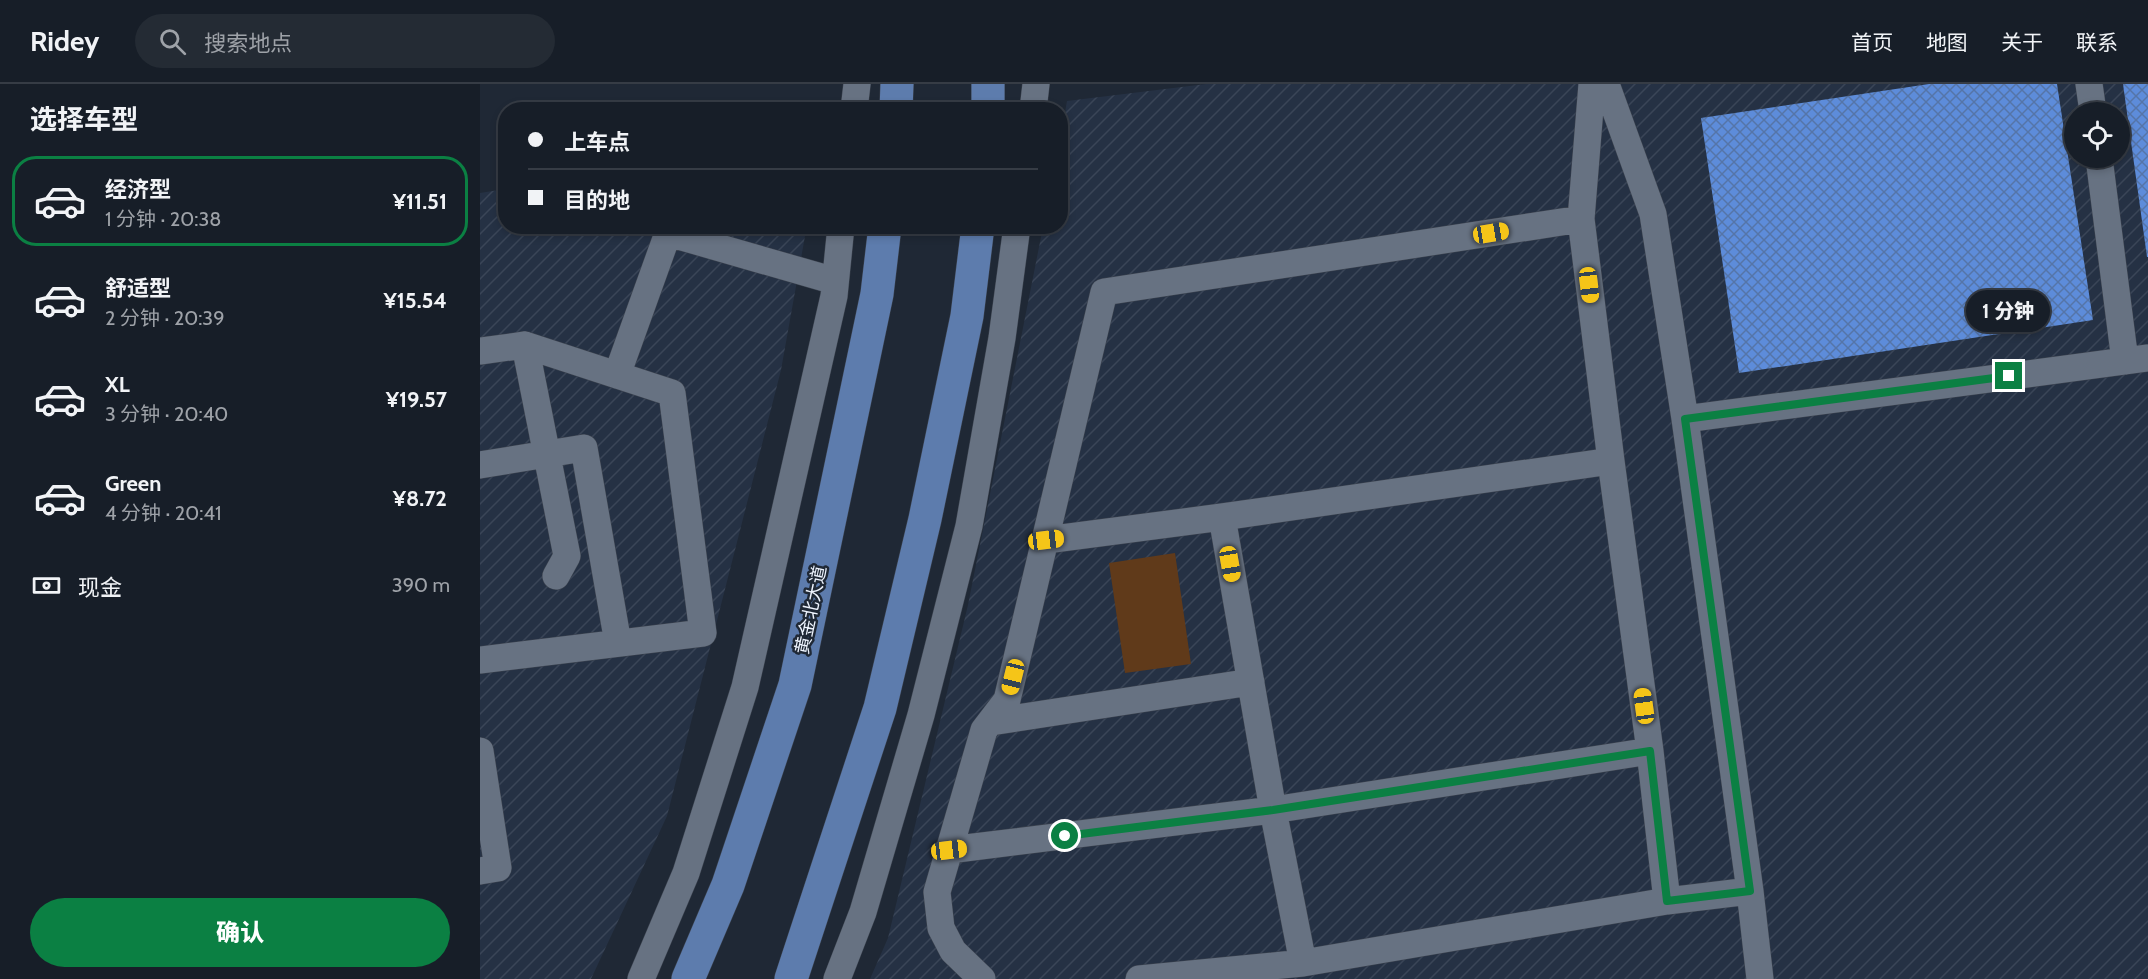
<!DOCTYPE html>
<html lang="zh">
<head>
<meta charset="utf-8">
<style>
	body { margin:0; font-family:Cabin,"Noto Sans SC",sans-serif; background:#242b34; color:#f1f3f6; height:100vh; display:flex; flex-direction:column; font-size:22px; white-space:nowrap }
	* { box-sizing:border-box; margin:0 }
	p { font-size:20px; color:#9ea2a8 }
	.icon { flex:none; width:33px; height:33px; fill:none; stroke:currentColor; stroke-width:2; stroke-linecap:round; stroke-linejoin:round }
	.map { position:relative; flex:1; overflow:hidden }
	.drawer { display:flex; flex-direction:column; background:#171e28; width:480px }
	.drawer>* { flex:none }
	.guide { position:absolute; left:18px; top:18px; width:570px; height:132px; border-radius:24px; box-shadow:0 3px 9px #0003,0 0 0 2px #363c45; display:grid; align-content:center; height:132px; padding:0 30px; background:#171e28 }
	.tools { position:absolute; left:1584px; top:18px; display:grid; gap:12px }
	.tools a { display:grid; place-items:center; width:66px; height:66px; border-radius:50%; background:#171e28; box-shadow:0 3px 9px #0003,0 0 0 2px #363c45; font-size:30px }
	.end { position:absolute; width:27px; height:27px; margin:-14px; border:8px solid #0b8043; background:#fff; box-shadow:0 0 0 3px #fff }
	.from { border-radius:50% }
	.bubble { position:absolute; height:42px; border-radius:21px; background:#171e28; box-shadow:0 3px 9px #0003,0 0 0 2px #363c45; font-size:20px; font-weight:800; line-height:42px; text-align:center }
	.car { position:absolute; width:18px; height:36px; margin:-18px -9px; border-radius:8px; box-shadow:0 0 4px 2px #0007; background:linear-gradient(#f5c518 24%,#345 0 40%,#f5c518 0 76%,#345 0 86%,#f5c518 0) }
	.guide b { display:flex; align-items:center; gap:21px; height:57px; font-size:22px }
	.guide b+b { border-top:2px solid #363c45 }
	.guide i { width:15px; height:15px; background:#f1f3f6 }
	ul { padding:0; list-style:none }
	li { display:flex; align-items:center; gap:18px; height:90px; margin:0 12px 9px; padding:0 18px; border:3px solid transparent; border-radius:24px }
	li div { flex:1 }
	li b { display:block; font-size:22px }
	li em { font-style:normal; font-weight:800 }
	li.on { border-color:#0b8043 }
	li>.icon { width:54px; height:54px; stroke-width:1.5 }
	h2 { padding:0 30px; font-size:27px; line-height:72px }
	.pay { display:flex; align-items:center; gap:15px; height:66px; padding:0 30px; font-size:22px }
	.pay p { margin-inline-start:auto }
	.cta { display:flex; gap:12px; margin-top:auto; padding:12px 30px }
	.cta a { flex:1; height:69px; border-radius:36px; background:#0b8043; color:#fff; font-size:24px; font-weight:800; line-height:69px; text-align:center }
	header { display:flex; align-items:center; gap:36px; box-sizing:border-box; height:84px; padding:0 30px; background:#171e28; border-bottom:2px solid #363c45 }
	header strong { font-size:28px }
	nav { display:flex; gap:33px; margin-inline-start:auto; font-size:21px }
	.search { width:420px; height:54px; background:#242b34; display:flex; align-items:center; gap:15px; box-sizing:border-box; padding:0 21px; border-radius:33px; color:#9ea2a8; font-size:22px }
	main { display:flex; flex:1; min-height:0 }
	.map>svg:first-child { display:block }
	.industrial { fill:url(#industrial-furrows); fill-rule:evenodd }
	.green { fill:#603a1a }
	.building { fill:url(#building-cross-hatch) }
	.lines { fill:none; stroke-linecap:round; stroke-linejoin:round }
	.minor-casing { stroke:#3b424e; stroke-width:28 }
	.major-casing { stroke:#3b424e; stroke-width:34 }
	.minor { stroke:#677282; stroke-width:27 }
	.major { stroke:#5d7cad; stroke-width:33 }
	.route { stroke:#0b8043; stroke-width:8 }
	.labels { text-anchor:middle; stroke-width:5; stroke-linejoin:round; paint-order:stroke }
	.street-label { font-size:18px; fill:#eef4fe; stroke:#1f2835 }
</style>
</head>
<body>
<header>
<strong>Ridey</strong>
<div class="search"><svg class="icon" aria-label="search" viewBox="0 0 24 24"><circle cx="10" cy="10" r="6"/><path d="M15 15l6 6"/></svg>搜索地点</div>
<nav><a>首页</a><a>地图</a><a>关于</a><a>联系</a></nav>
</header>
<main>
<section class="drawer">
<h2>选择车型</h2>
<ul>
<li class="on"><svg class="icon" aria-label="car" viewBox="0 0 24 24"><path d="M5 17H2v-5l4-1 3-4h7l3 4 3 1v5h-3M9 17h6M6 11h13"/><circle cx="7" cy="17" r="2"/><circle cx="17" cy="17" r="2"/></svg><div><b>经济型</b><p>1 分钟 · 20:38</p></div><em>¥11.51</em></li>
<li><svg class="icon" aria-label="car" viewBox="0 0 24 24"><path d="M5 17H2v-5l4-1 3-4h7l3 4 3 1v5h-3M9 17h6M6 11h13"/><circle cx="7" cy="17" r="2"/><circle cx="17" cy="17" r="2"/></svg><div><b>舒适型</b><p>2 分钟 · 20:39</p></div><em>¥15.54</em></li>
<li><svg class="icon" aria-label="car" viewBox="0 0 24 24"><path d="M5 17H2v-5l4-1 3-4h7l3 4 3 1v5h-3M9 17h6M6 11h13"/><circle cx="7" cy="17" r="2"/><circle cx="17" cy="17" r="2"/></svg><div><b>XL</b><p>3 分钟 · 20:40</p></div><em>¥19.57</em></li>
<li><svg class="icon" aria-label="car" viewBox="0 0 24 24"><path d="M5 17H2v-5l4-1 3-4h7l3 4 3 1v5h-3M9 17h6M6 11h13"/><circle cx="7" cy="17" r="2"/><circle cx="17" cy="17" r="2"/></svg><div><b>Green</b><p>4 分钟 · 20:41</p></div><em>¥8.72</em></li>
</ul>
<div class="pay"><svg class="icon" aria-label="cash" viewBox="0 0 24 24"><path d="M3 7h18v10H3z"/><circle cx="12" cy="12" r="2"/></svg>现金<p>390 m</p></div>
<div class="cta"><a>确认</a></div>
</section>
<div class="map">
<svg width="1668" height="895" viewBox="0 0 1668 895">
	<defs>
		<pattern id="industrial-furrows" width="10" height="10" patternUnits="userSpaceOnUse" patternTransform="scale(1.5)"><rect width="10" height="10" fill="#253144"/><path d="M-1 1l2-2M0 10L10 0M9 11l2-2" fill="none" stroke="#3a4557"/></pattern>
		<pattern id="building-cross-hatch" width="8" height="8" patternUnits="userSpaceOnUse" patternTransform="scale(1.5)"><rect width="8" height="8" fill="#5d8cda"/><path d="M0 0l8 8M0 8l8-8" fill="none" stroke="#5575a8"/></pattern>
	</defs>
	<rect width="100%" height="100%" fill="#1f2835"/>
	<path class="industrial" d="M726,0H1668V895H390L408,854L488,521L563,143L580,142L581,52L587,17ZM1594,28H1640V74H1594Z
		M25,105L26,142H273L325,152L301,286L187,732L111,895H0V109Z"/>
	<path class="green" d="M695,469L711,580L645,589L629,479Z"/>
	<path class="building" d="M1449,0H1577L1613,236L1259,289L1221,34Z
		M1643,0H1668V173H1667Z"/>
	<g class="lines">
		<defs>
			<path id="minor" d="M1112,0L1101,135L1131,377L1170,667L1187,817
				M1126,0L1173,130L1205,335L1270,807L1280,895
				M1609,0L1613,28
				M374,26L377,0
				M553,26L556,0
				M1619,74L1645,277
				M45,261L87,472L76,492
				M0,267L45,261L192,309L223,549L0,576
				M137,291L188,149L355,197
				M1205,335L1668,274
				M0,381L104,364L138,559
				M742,433L793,726L823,879
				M566,456L742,433L1131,377
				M511,638L771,598
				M0,667L18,784L0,787
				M469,766L793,726L1170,667
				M161,895L206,789L265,603L354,212L361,142
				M357,895L383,828L441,631L489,442L522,254L537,142
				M502,895L473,867L461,844L457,808L504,646L527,616L624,208L1101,135
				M659,895L823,879L1187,817L1270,807"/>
			<path id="major" d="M508,0V26
				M416,26L417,0
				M208,895L248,801L315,601L397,210L405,142
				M311,895L400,624L445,435L487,232L498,142"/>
		</defs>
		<use href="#minor" class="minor-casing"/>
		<use href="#major" class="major-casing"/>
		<use href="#minor" class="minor"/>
		<use href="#major" class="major"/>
	</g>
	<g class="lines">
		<path class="route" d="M585,752L793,726L1170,667L1187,817L1270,807L1205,335L1529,292"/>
	</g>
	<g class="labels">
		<g class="street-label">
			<text transform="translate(331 526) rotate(-78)" y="6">黄金北大道</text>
		</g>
	</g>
</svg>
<div class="tools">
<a><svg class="icon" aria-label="locate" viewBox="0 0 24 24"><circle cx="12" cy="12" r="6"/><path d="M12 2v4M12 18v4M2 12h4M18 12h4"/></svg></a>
</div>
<i class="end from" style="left:585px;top:752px"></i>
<i class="end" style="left:1529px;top:292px"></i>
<div class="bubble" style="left:1486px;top:206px;width:84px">1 分钟</div>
<i class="car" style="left:1011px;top:149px;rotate:81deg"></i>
<i class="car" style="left:1109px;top:201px;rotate:173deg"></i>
<i class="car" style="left:566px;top:456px;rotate:83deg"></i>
<i class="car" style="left:750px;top:480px;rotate:170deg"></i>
<i class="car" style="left:533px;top:593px;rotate:194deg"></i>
<i class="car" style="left:1164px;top:622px;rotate:352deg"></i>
<i class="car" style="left:469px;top:766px;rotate:83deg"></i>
<div class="guide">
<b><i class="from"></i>上车点</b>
<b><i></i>目的地</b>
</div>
</div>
</main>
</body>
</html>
